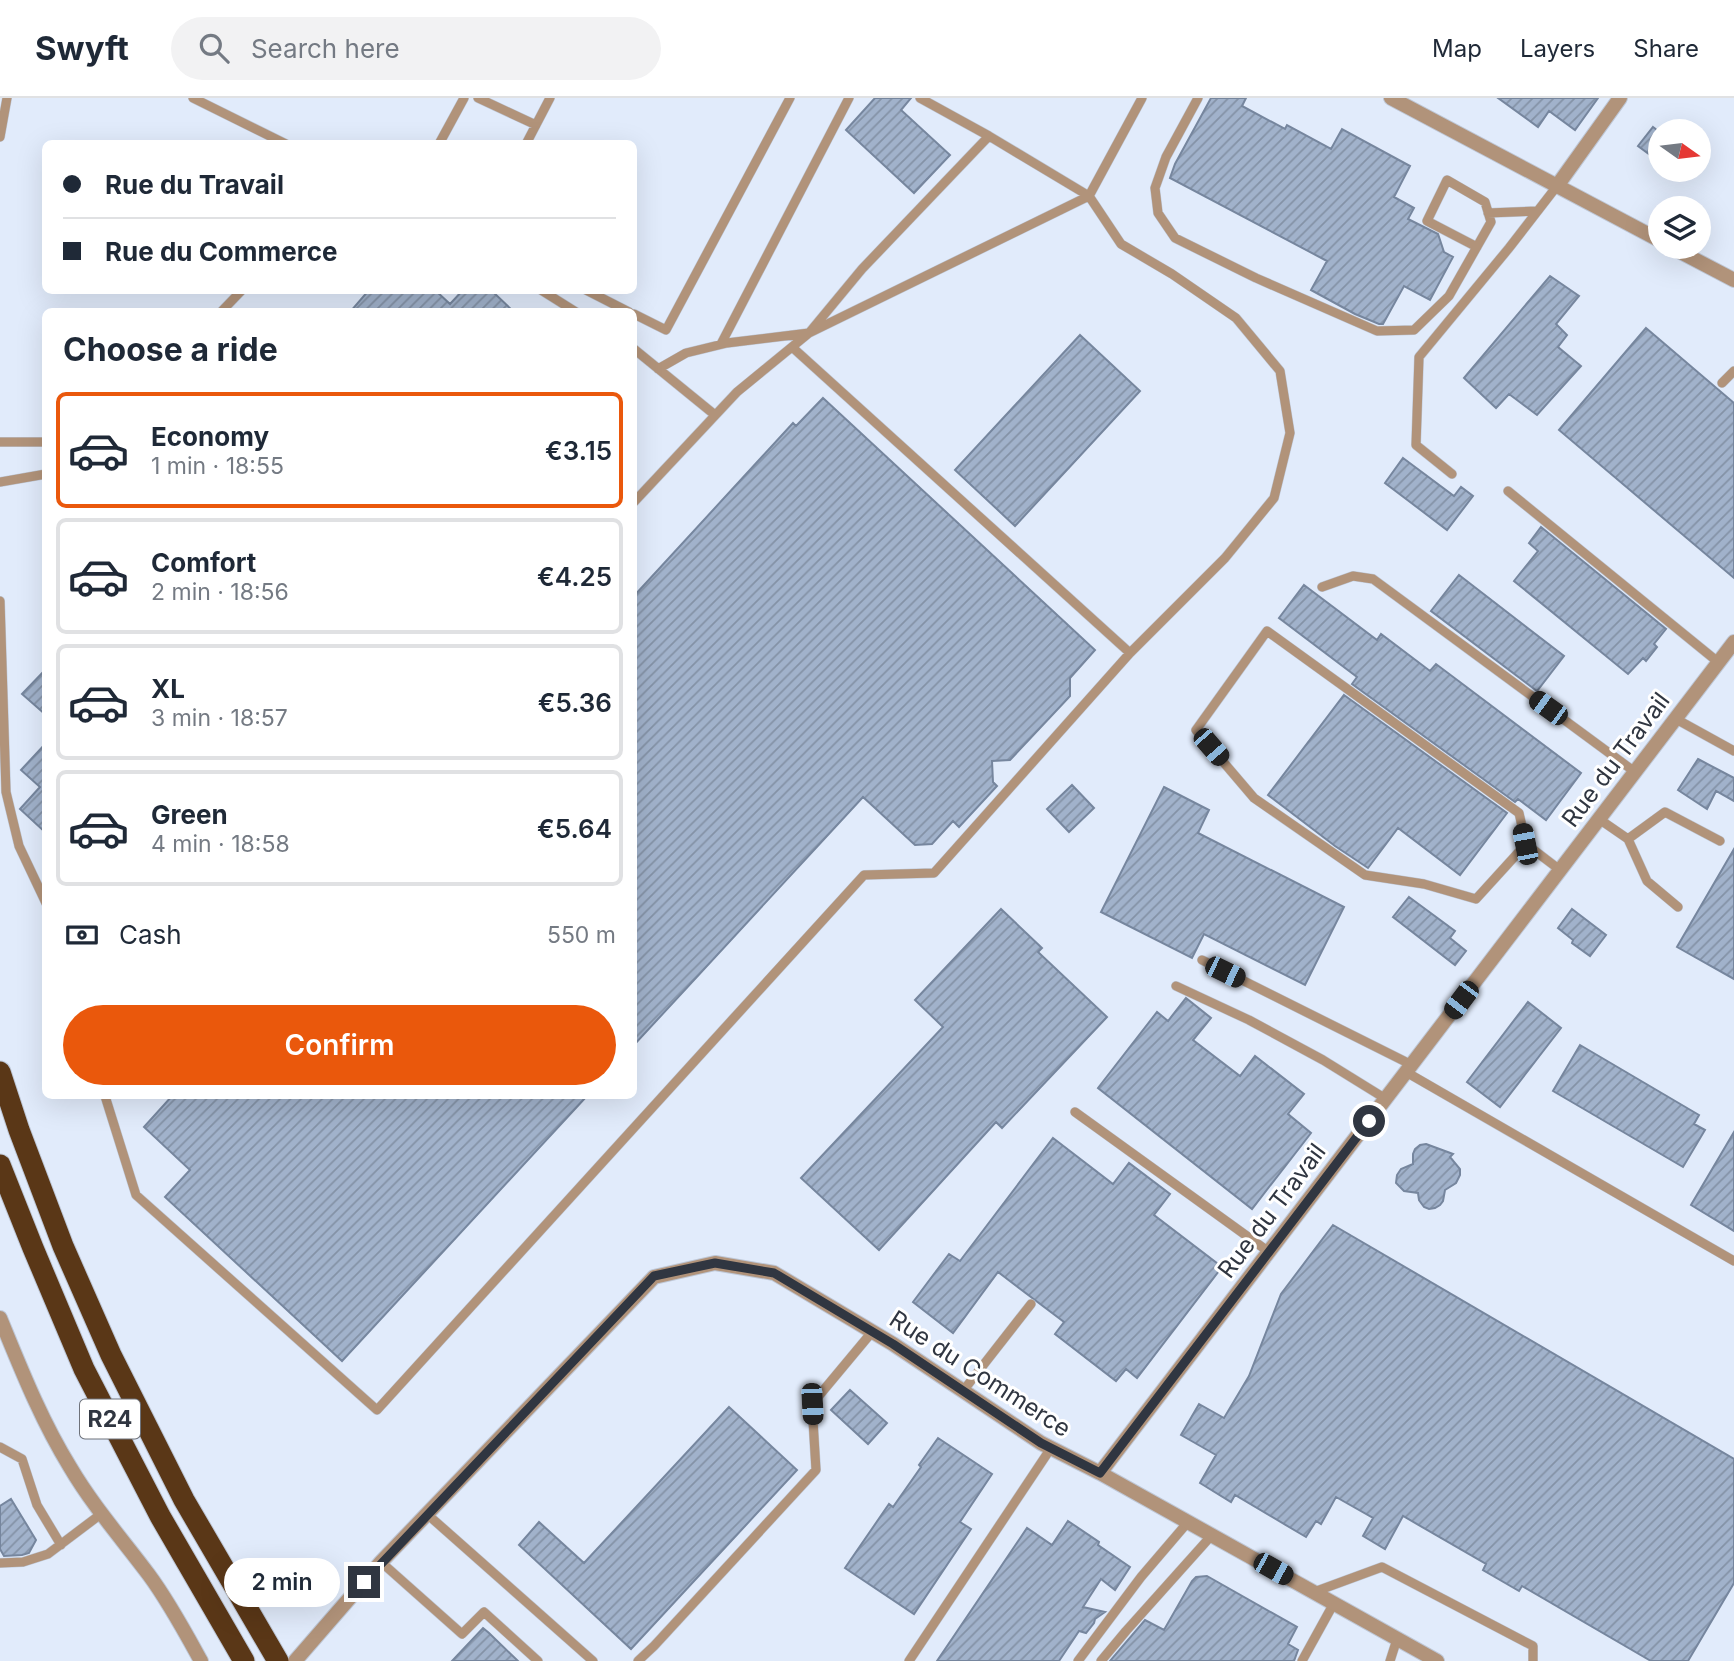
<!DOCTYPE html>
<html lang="en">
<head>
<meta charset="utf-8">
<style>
	body { margin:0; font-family:Inter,sans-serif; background:#f2f2f3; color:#1f2937; height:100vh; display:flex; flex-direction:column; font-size:26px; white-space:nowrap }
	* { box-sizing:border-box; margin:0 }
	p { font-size:23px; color:#747a83 }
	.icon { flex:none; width:38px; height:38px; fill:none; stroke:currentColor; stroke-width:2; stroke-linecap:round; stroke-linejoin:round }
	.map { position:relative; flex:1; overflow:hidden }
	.panel { position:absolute; left:42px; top:210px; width:595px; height:791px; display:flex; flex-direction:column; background:#fff; border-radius:10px; box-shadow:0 7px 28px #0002 }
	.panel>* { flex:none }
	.banner { position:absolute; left:42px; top:42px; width:595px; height:154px; border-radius:10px; box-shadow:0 7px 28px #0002; display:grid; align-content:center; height:154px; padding:0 21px; background:#fff }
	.needle { width:46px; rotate:104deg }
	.controls { position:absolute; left:1648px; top:21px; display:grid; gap:14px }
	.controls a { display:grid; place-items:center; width:63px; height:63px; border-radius:50%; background:#fff; box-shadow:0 7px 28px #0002; font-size:35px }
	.end { position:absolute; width:32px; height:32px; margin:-16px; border:9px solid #303641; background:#fff; box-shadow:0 0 0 4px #fff }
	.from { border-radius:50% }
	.bubble { position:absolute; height:49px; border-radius:24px; background:#fff; box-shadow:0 7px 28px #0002; font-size:23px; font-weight:600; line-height:49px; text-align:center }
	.car { position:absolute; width:21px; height:42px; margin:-21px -10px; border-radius:9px; box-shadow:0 0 5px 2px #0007; background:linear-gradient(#222 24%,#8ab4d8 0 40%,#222 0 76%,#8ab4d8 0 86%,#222 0) }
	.banner b { display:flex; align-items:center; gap:24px; height:66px; font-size:26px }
	.banner b+b { border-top:2px solid #e0e1e3 }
	.banner i { width:18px; height:18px; background:#1f2937 }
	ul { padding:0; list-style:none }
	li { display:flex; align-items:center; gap:21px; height:116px; margin:0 14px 10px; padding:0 7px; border:4px solid #e0e1e3; border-radius:10px }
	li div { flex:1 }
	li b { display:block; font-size:26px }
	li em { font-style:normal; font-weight:600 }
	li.selected { border-color:#ea580c }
	li>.icon { width:63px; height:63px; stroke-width:1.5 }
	h2 { padding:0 21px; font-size:32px; line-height:84px }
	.pay { display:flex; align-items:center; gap:18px; height:77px; padding:0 21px; font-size:26px }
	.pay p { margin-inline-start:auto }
	.action { display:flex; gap:14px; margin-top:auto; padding:14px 21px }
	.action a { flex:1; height:80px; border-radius:42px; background:#ea580c; color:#fff; font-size:28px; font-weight:600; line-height:80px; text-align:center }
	header { display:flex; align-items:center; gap:42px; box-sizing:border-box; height:98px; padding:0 35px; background:#fff; border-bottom:2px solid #e0e1e3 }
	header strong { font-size:33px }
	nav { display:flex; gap:38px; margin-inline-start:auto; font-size:24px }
	.search { width:490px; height:63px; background:#f2f2f3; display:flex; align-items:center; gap:18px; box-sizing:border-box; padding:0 24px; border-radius:38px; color:#747a83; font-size:26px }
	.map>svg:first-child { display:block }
	.building { fill:url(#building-hatch); stroke:#76869e; stroke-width:2 }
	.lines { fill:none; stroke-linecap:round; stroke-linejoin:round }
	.lane-casing { stroke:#bec7d6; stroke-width:10 }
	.street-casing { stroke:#bec7d6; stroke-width:16 }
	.highway-casing { stroke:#bec7d6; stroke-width:23 }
	.lane { stroke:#b1937a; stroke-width:9 }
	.street { stroke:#b1937a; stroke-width:14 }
	.highway { stroke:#5a3717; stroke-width:21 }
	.route { stroke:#303641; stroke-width:9 }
	.labels { text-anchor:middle; stroke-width:6; stroke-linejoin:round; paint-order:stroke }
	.shield { fill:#fff; stroke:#6e727a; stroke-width:2 }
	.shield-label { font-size:23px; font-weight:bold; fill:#303641 }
	.street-label { font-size:24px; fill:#303641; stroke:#fff }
</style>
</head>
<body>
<header>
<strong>Swyft</strong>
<div class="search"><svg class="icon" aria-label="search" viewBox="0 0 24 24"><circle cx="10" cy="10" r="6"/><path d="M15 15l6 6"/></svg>Search here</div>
<nav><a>Map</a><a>Layers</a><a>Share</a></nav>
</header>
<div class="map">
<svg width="1734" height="1563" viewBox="0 0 1734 1563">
	<defs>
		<pattern id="building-hatch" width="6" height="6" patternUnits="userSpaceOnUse" patternTransform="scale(1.75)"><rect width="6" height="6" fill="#a1b2cb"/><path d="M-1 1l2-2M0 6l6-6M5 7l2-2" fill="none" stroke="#8492a6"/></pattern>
	</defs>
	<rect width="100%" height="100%" fill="#e1ebfb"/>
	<path class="building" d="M875,0H911L901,12L950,57L914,95L846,32Z
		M1211,0H1246L1242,8L1285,31L1287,27L1331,51L1342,31L1410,68L1394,99L1414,110L1408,121L1438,136L1444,154L1453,159L1430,202L1404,188L1383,226H1379L1355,216L1311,192L1327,163L1170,80L1175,66Z
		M1498,0H1598L1575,32L1549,13L1538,29Z
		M1653,29L1661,35V65L1638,48Z
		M1550,178L1579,198L1556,226L1567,237L1558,249L1581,268L1537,317L1509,296L1496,310L1464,280Z
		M369,192H435L450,206L463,192H491L514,214H350Z
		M1646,230L1734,305V480L1559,332Z
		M1080,237L1140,293L1015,428L955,372Z
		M823,300L1095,552L1070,580V598L1010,662L992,663L993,684L997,688L959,729L953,723L932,746L915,747L863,699L634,947V498L793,325L796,328Z
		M1403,360L1454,398L1461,389L1473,398L1447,432L1385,385Z
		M1541,429L1666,531L1654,546L1657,549L1646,563L1643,560L1628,576L1514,483L1538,453L1529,445Z
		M1459,477L1564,558L1537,593L1431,513Z
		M1304,487L1377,542L1381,536L1430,573L1436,566L1581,675L1546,722L1518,701L1515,704L1352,586L1357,579L1279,520Z
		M46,571V617L22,596Z
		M1344,597L1507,715L1460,777L1398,730L1368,770L1335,748L1268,697Z
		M46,645V735L20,711L40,689L21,672Z
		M1698,661L1734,680V703L1716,693L1707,711L1678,692Z
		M1072,687L1094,710L1069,734L1047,711Z
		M1164,689L1209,712L1198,735L1344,809L1305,887L1204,836L1192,860L1101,814Z
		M1734,751V881L1677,849Z
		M1409,799L1455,833L1450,840L1466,853L1455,867L1393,819Z
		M1001,811L1042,850L1038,854L1107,919L1002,1030L996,1024L879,1152L801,1080L943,929L915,902Z
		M1572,811L1606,837L1590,858L1572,845L1573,842L1558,830Z
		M1186,900L1211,920L1193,942L1240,978L1255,958L1304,996L1288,1016L1311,1035L1252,1111L1098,990L1157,914L1168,923Z
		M1528,904L1561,930L1500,1009L1467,984Z
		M1580,947L1699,1017L1694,1026L1705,1032L1683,1069L1553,993Z
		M172,998H587L342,1263L165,1099L190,1072L144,1029Z
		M1734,1034V1133L1691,1107Z
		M1053,1040L1113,1086L1129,1065L1170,1096L1154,1117L1222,1169L1137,1280L1126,1271L1116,1283L1055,1236L1064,1224L998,1174L953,1235L913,1204L949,1156L960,1163Z
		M1426,1046L1453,1056L1450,1059L1460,1071V1077L1456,1085L1445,1092L1443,1103L1440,1107L1435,1110L1429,1111L1424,1109L1419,1102L1418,1095L1404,1093L1396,1085L1397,1077L1401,1071L1413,1066V1056L1415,1051L1420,1047Z
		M1333,1127L1734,1361V1485L1688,1563H1651L1522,1488L1519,1493L1483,1472L1486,1466L1403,1418L1385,1451L1363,1438L1373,1420L1336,1399L1321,1426L1316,1423L1306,1439L1235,1397L1231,1404L1200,1385L1216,1357L1181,1337L1199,1306L1224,1320L1249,1278L1281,1196Z
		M850,1292L887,1325L868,1346L831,1312Z
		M729,1309L797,1372L631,1551L519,1447L539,1424L584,1465Z
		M938,1340L992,1376L960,1424L971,1431L914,1516L845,1470L889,1406L893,1409L921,1369L919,1367Z
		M11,1401L36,1442L29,1455L22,1457L4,1458L0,1451V1408Z
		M1068,1423L1099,1444L1098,1447L1130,1469L1115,1492L1101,1481L1083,1509L1105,1514L1095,1521L1094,1525L1086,1535L1079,1533L1059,1563H937L1027,1430L1052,1447Z
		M1207,1478L1297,1529L1288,1546L1298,1552L1294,1563H1110L1145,1522L1164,1532L1192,1483L1196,1479Z
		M483,1530L489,1535L518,1563H452Z"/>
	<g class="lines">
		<defs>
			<path id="lane" d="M193,0L286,46
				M478,0L536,27
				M1198,0L1166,59L1155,90L1158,115L1175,140L1256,180L1377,233L1414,232L1449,198L1491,124L1485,104L1447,82L1427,123L1477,149
				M0,39L7,0
				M439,46L464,0
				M526,46L550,0
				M1488,115L1537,113
				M541,192L576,214
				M586,192L629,214
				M221,214L242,192
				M634,216L666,232L790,0
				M721,246L849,0
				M792,249L1130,555
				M634,251L715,317
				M658,271L686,255L727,245L809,235L862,171L989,38
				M1722,285L1734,273
				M0,344H46
				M1452,376L1416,347L1419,259L1509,150L1557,88
				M0,384L46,376
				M1508,393L1718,564
				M634,404L737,294L809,235L1089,98L1142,0
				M1322,489L1353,478L1373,481L1635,674
				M0,503L6,694L19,748L46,805
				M1676,621L1734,653
				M1599,721L1628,741L1647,783L1678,809
				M1628,741L1665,714L1720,743
				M1526,746L1476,801L1424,786L1365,777L1254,700L1196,632L1267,533L1519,715L1526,746L1560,772
				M1202,862L1412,967
				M1176,888L1249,922L1323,962L1386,1001
				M1406,974L1734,1163
				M105,998L136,1097L377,1312L864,777L934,775L1130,555L1225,460L1274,400L1290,335L1280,273L1236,220L1172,176L1121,146L1089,98L989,38L920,0
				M1075,1014L1269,1154
				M963,1293L1031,1206
				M0,1349L22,1361L37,1407L61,1447
				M427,1416L593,1563
				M381,1464L462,1536L484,1514L538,1563
				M0,1465L23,1464L48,1456L101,1416
				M1314,1494L1382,1469L1533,1548V1563
				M638,1563L654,1548L816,1372L812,1306L872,1234
				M909,1563L1051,1350
				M1078,1563L1141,1479L1188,1424
				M1101,1563L1126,1533L1212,1437
				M1302,1563L1334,1505
				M1390,1563L1397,1541"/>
			<path id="street" d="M1391,0L1661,143
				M1557,88L1620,0
				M1671,149L1734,182
				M0,1220C21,1271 41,1322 70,1369C93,1408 122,1441 149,1477C169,1504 185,1534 201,1563
				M1100,1375L1734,544
				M295,1563L381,1464L654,1179L715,1165L774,1175L893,1246L1041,1345L1100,1375L1437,1563"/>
			<path id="highway" d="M0,974L19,1032L63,1148L111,1257L184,1402L278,1563
				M0,1067L33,1150L84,1271L160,1418L244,1563"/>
		</defs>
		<use href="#lane" class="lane-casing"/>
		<use href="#street" class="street-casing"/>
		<use href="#highway" class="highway-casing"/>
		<use href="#lane" class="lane"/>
		<use href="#street" class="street"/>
		<use href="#highway" class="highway"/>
	</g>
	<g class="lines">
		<path class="route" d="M364,1484L654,1178L715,1165L774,1175L893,1246L1041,1345L1100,1375L1369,1023"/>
	</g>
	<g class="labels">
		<rect class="shield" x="80" y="1301.5" width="60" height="39" rx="5"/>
		<g class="shield-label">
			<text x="110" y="1329">R24</text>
		</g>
		<g class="street-label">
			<text transform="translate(1616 662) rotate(-53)" y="8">Rue du Travail</text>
			<text transform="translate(1272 1113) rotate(-53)" y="8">Rue du Travail</text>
			<text transform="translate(980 1276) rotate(33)" y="8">Rue du Commerce</text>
		</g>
	</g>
</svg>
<div class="controls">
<a><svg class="needle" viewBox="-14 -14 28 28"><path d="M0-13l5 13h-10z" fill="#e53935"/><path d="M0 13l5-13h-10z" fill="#747a83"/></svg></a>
<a><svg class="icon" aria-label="layers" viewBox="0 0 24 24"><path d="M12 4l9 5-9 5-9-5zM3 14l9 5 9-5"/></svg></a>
</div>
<i class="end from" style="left:1369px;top:1023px"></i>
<i class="end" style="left:364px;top:1484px"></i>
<div class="bubble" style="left:224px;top:1460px;width:116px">2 min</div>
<i class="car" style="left:1548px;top:610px;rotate:306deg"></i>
<i class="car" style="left:1211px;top:649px;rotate:139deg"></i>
<i class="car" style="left:1525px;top:746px;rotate:349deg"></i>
<i class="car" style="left:1225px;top:874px;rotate:116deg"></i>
<i class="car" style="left:1461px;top:902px;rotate:217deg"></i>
<i class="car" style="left:812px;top:1306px;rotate:177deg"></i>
<i class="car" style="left:1273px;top:1471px;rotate:119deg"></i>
<div class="banner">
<b><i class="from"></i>Rue du Travail</b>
<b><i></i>Rue du Commerce</b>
</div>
<section class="panel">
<h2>Choose a ride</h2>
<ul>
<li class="selected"><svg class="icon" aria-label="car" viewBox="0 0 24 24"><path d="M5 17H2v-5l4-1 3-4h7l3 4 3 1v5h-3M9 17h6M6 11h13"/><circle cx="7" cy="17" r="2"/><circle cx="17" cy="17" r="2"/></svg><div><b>Economy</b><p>1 min · 18:55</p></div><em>€3.15</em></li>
<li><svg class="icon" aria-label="car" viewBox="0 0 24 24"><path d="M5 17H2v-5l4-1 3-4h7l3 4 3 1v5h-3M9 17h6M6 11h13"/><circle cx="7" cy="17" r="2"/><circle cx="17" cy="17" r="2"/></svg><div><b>Comfort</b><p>2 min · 18:56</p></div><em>€4.25</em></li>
<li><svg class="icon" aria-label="car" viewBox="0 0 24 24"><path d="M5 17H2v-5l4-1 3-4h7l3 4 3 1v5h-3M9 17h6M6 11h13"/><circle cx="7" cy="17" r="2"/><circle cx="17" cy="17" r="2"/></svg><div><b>XL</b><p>3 min · 18:57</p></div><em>€5.36</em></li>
<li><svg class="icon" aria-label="car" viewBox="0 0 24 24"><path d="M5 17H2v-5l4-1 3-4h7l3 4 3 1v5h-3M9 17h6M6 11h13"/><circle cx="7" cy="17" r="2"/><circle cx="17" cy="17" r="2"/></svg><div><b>Green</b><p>4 min · 18:58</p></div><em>€5.64</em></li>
</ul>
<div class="pay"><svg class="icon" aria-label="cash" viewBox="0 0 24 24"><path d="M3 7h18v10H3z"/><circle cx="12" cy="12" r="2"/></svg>Cash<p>550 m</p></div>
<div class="action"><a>Confirm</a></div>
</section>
</div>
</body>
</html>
